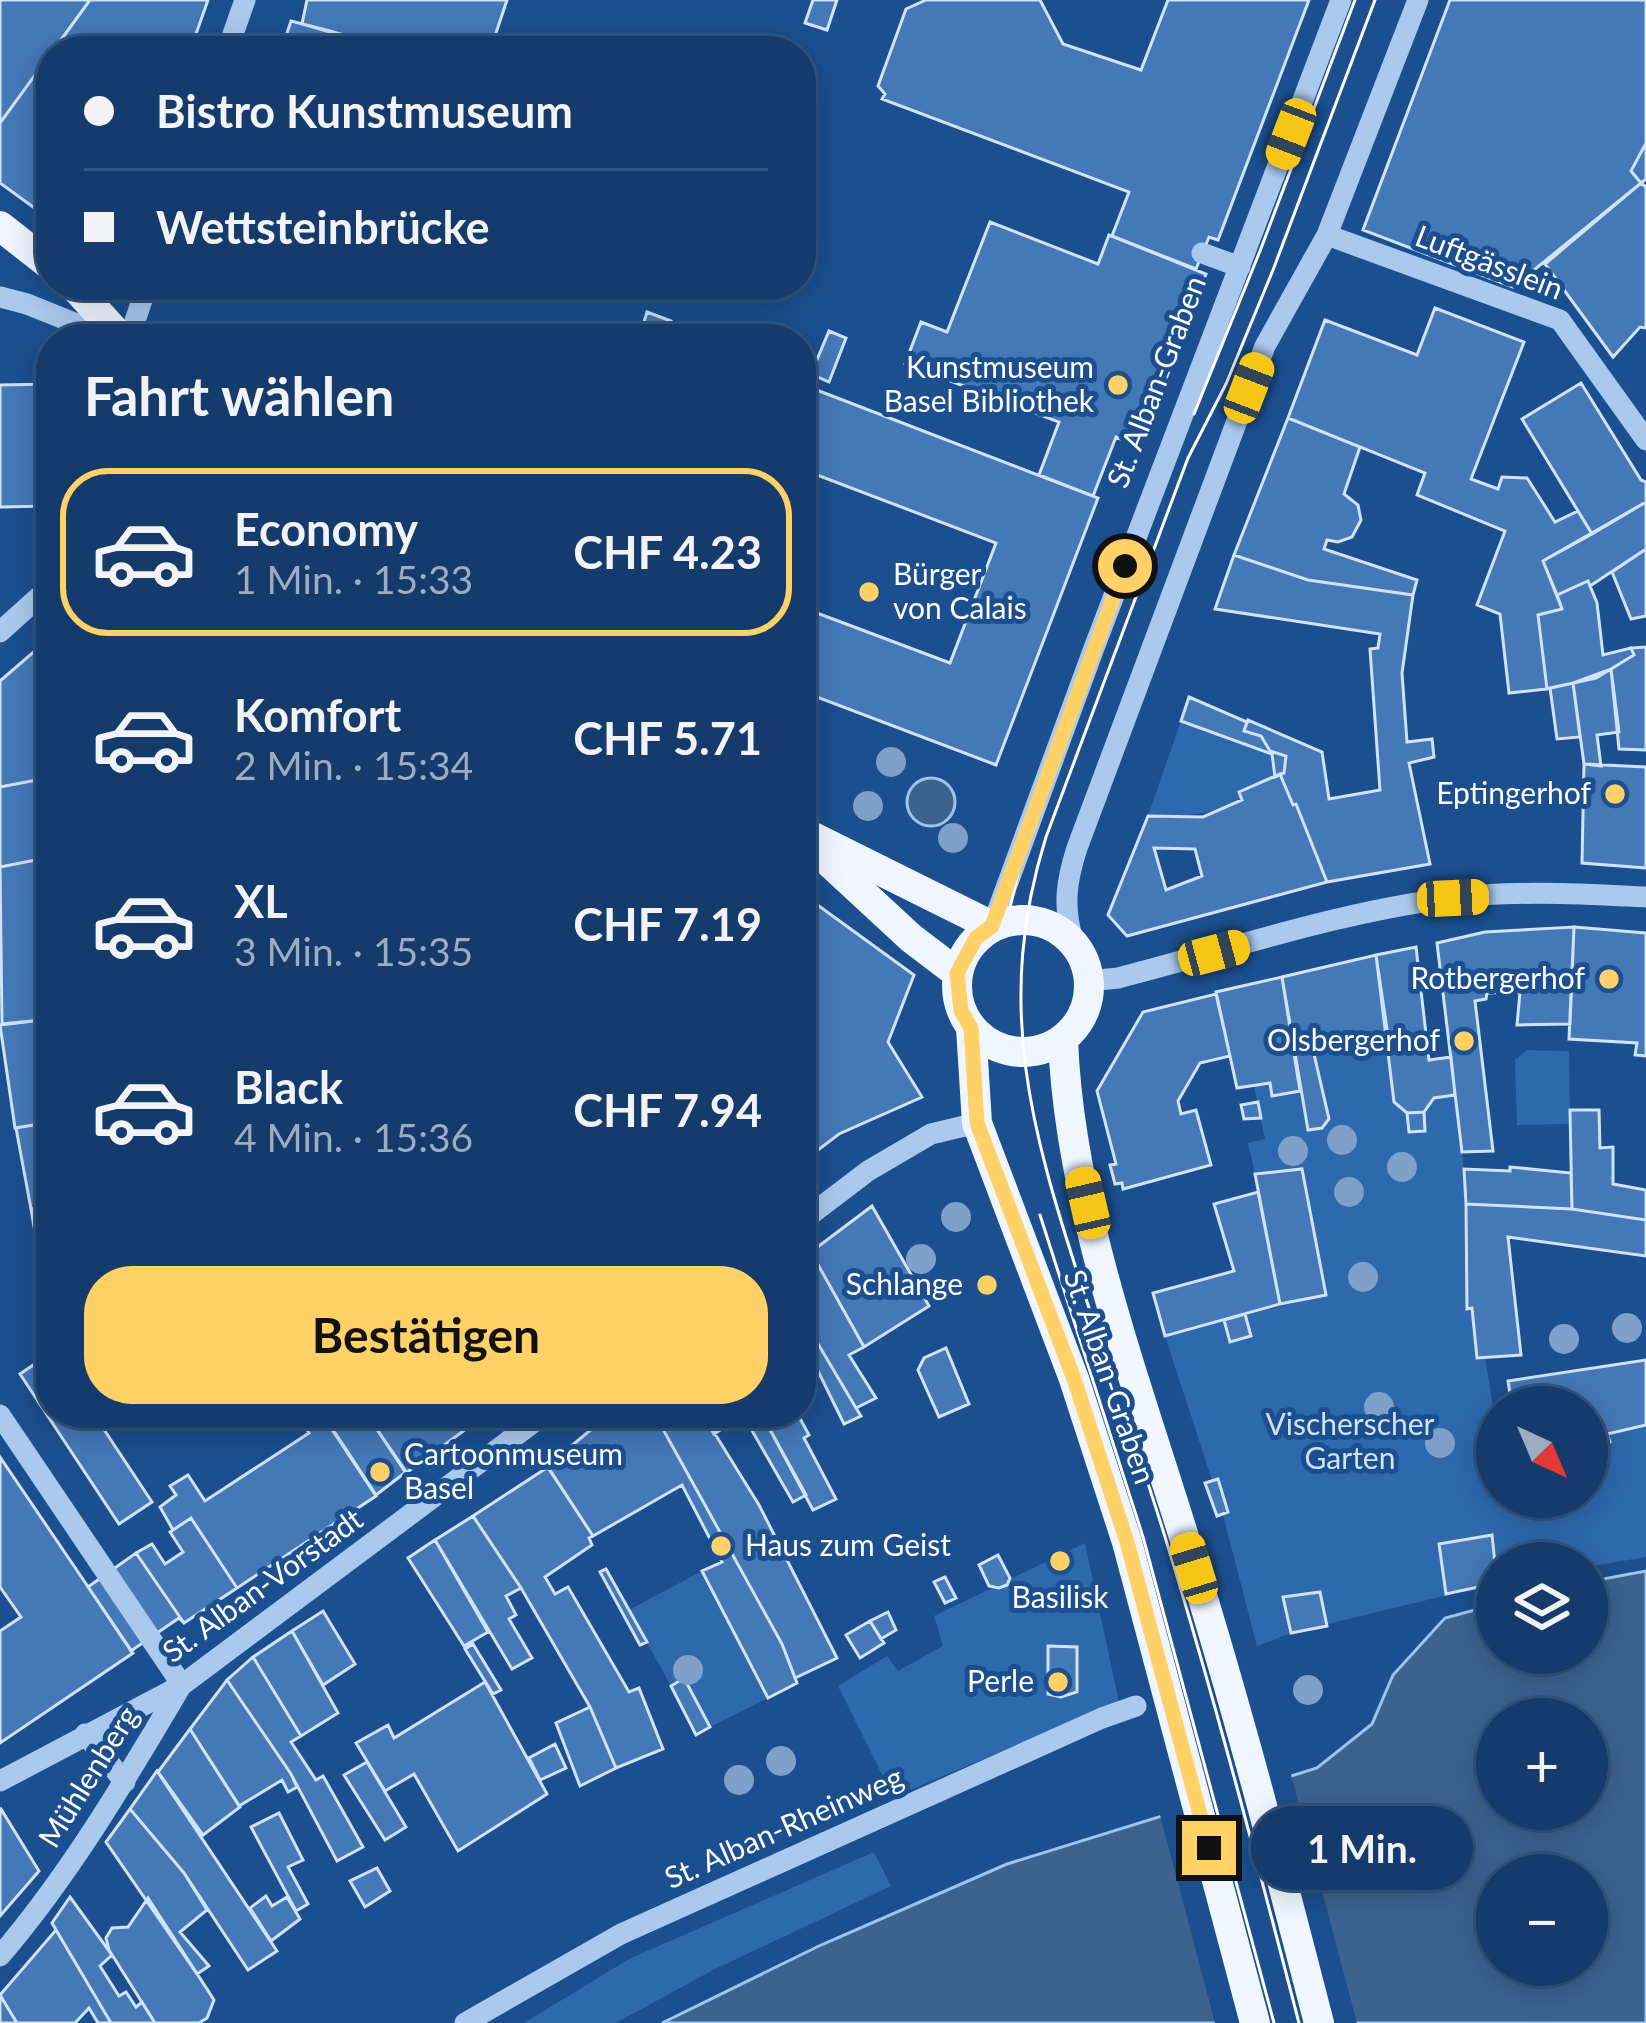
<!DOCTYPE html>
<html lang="de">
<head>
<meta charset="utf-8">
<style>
	body { margin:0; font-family:Lato,sans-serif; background:#1d4271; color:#f1f3f6; height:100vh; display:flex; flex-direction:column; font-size:45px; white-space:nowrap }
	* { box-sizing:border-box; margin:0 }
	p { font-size:39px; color:#9dadc1 }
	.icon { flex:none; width:66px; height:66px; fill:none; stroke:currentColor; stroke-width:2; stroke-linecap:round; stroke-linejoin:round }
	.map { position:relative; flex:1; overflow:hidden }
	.panel { position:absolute; left:36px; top:324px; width:780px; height:1104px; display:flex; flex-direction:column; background:#143b6b; border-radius:48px; box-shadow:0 6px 30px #0003,0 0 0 3px #33557e }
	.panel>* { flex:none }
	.banner { position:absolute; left:36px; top:36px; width:780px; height:264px; border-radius:48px; box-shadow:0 6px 30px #0003,0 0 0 3px #33557e; display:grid; align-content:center; height:264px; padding:0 48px; background:#143b6b }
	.needle { width:78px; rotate:136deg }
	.buttons { position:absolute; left:1476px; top:1386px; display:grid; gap:24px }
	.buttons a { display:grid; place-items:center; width:132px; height:132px; border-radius:50%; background:#143b6b; box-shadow:0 6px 30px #0003,0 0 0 3px #33557e; font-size:60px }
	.end { position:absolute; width:54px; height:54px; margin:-27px; border:15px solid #ffd166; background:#111; box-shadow:0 0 0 6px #111 }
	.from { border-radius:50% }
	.bubble { position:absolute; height:84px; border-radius:42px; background:#143b6b; box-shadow:0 6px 30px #0003,0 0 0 3px #33557e; font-size:39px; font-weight:700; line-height:84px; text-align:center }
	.car { position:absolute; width:36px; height:72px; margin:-36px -18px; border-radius:15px; box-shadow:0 0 9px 3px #0007; background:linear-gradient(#f5c518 24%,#345 0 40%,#f5c518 0 76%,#345 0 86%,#f5c518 0) }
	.banner b { display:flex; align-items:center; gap:42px; height:114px; font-size:45px }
	.banner b+b { border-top:3px solid #33557e }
	.banner i { width:30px; height:30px; background:#f1f3f6 }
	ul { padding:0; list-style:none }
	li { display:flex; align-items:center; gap:36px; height:168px; margin:0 24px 18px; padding:0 24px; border:6px solid transparent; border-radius:48px }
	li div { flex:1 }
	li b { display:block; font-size:45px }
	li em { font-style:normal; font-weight:700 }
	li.on { border-color:#ffd166 }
	li>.icon { width:108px; height:108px; stroke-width:1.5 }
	h2 { padding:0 48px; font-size:54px; line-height:144px }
	.button { display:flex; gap:24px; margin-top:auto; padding:24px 48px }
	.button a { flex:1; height:138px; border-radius:48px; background:#ffd166; color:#111; font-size:48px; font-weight:700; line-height:138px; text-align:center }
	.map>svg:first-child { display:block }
	.green { fill:#2e69ad }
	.water { fill:#3c6290; stroke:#9cc4f0; stroke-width:3; fill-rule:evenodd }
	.pier { fill:#1b4f8f }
	.building { fill:#4478b7; stroke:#cfe3fa; stroke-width:3; fill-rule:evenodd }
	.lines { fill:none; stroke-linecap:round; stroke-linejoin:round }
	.minor { stroke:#a9c9ee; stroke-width:21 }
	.major { stroke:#f0f6ff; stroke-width:30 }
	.tram { stroke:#fff; stroke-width:3 }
	.tree { fill:#7ea0ca }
	.route { stroke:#ffd166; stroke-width:15 }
	.poi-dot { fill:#ffd166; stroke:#1b4f8f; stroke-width:4.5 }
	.labels { text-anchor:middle; stroke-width:10; stroke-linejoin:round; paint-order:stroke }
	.street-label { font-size:30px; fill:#fff; stroke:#1b4f8f }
	.poi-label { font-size:30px; fill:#fff; stroke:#1b4f8f; text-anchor:end }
	.park-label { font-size:30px; fill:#cfe3fa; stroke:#1b4f8f }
</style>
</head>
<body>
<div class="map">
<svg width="1646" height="2023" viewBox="0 0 1646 2023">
	<rect width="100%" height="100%" fill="#1b4f8f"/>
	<path class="green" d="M1181,721L1272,754L1275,777C1225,812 1208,817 1148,816Z
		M1386,1037L1394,1101L1407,1113L1424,1112L1434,1098L1455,1095L1464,1169L1467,1308H1472L1477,1357H1485L1495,1419L1497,1497H1587V1438L1591,1448L1599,1452L1609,1446L1607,1434L1646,1425V1557L1587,1567V1563H1497V1583L1291,1633L1257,1646L1223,1515L1217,1516L1205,1483L1212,1480L1165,1336L1325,1295L1302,1169L1255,1174L1248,1143L1265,1139L1254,1086L1270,1083L1273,1096L1301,1091L1308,1130L1322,1128L1314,1054Z
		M1527,1050L1569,1051L1570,1124L1517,1125L1515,1060Z
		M1085,1543L1119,1702L893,1797L838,1686L887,1656L898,1671L943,1646L934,1616Z
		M702,1571L768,1698L710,1727L684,1679L671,1686L629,1610Z
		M874,1852L891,1886L713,1970L616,2023H524L629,1959Z"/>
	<path class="water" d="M907 802a24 24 0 1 1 48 0a24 24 0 1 1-48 0Z
		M1646,1571V2023H662L821,1945L1007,1864L1317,1768L1372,1724L1393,1675L1445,1618L1497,1604V1653H1587V1582ZM1497,1719H1587V1809H1497ZM1497,1875H1587V1965H1497Z"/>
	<path class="pier" d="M1290,1771L1357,2023H1215L1159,1811Z"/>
	<path class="building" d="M0,0H90L0,123Z
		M90,0H208L190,51H53Z
		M307,0H507L490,51H398L330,32L302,24Z
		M813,0H837L827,30L805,23Z
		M1040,0L1063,44L1141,70L1168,0H1309L1218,240L1209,237L1196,269L1112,236L1129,192L882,99L885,94L878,86L906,9L926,0Z
		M1450,0H1646V143L1631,171L1641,183L1513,287L1363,230Z
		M291,21L330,31L398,51H281Z
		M51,53V220L0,183V123Z
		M1646,143V179L1641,183L1631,171Z
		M1641,183L1646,187V328L1640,327L1613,357L1545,264Z
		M990,222L1098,264L1109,235L1206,274L1140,447L1116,437L1093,496L1039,475L1059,422L905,364L921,322L947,332Z
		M1435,308L1524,342L1471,479L1498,489L1502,477L1527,478L1555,522L1578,511L1592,534L1543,561L1562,609L1538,615L1547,689L1509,693L1500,614L1477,605L1505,531L1417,495L1425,473L1288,418L1325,320L1417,355Z
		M647,312L671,321L665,339L641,332Z
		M552,328L582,339H548Z
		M486,330L510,339H482Z
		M829,331L846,338L829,382L811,374Z
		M1581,383L1641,480L1646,482V502L1592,534L1522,419Z
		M51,384V506L0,507V385Z
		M801,384L1098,498L996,765L801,691V607L950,663L996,543L804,470L801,478Z
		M1288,418L1360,447L1344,494L1358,505L1361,520L1352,537L1338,542L1327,540L1324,549L1417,580L1413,595L1308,580L1234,555Z
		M1646,502V549L1590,586L1588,581L1557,595L1543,561Z
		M1646,549V616L1631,619L1612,572Z
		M1234,555L1308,580L1413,595L1402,673L1407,742L1432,739L1434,757L1409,763L1430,864L1327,882L1296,804L1293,805L1280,774L1284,773L1286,756L1270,751L1261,736L1244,731L1248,720L1322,752L1329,799L1380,790L1370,649L1378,648L1380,634L1215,609Z
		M1588,581L1597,603L1603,655L1631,648L1634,655L1596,678L1547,689L1538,615L1562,609L1557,595Z
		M45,642L51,649V755L42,763L47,778L0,787V681Z
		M1646,647V750L1619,749L1611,669L1634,655L1631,648Z
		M1611,669L1619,732L1597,735L1601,766L1584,764L1573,683Z
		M1573,683L1580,737L1557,739L1550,688Z
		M1189,697L1247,722L1244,731L1261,736L1270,751L1286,756L1284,773L1275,777L1272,754L1181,721Z
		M1584,764L1646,767V868L1582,863Z
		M1280,774L1293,805L1296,804L1327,882L1127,936L1108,915L1148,816L1203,817L1242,800L1239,792ZM1154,848L1195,849L1202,876L1166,890Z
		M47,778L51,857L0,867V787Z
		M51,857V1019L2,1024L0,867Z
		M801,893L914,975L888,1042L922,1097L839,1134L801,1163Z
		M1574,927L1646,933V1056L1635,1055L1637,1043L1569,1039Z
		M1574,927L1570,1024L1517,1025L1520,992L1487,993L1486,999L1475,1001L1493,1151L1462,1152L1437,943L1485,932Z
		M1416,947L1429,1060L1451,1057L1455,1095L1434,1098L1424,1112L1407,1113L1394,1102L1376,955Z
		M1376,955L1388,1036L1314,1054L1329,1119L1322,1128L1308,1130L1282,977Z
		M1282,977L1300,1091L1272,1096L1270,1083L1237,1088L1216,992Z
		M1216,994L1230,1056L1200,1063L1178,1101L1181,1114L1196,1110L1211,1165L1123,1189L1122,1183L1115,1184L1110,1165L1116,1164L1097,1091L1143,1012Z
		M51,1019V1122L15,1128L0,1025Z
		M1258,1102L1261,1118L1244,1119L1241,1105Z
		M1570,1110H1599L1600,1148L1613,1147V1184L1646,1190V1220L1572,1209Z
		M1424,1112L1425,1131L1409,1132L1407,1113Z
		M51,1122V1206L31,1209L16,1128Z
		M1510,1167L1571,1173L1572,1209L1466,1204L1464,1169L1510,1171Z
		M1302,1169L1326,1295L1280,1304L1255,1174Z
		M1258,1192L1280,1304L1165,1336L1153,1293L1234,1271L1214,1204Z
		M1466,1204L1572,1209L1646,1220V1256L1508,1237L1521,1355L1477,1358L1472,1308L1467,1309Z
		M51,1206V1291L45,1292L31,1209Z
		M872,1206L929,1306L864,1347L811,1252Z
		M811,1252L864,1347L849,1355L876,1398L856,1408L801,1315V1261Z
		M1245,1314L1251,1336L1230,1342L1224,1320Z
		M801,1315L856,1408L861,1416L844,1424L817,1369L801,1375Z
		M946,1348L969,1404L939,1417L918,1370L924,1358Z
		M51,1353V1413H93L152,1502L119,1524L20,1374Z
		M1646,1360V1425L1607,1434L1610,1442L1604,1451L1592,1450L1588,1443L1587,1407H1512L1508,1381Z
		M297,1413H321L376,1496L237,1588L191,1518L173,1530L160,1507L176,1495L170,1486L188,1475L205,1501L309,1433Z
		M335,1413H366L406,1472L376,1495L332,1428L341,1421Z
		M366,1413H465L473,1424L406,1473Z
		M611,1413H654L782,1644L797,1683L768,1698L702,1571L722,1562L682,1485L593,1536L547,1466Z
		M654,1413H702L759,1505L837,1658L795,1678L782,1644Z
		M702,1413H761L806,1495L793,1502L743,1415L714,1434Z
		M761,1413H797L809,1435L804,1438L836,1499L813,1510Z
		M0,1457L133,1653L0,1743V1631L21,1617L0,1587Z
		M548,1467L593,1536L589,1538L592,1545L545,1577L555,1594L568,1587L629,1692L639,1688L663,1749L616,1768L590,1707L521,1588L473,1516Z
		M1218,1479L1228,1512L1217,1516L1205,1483Z
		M473,1516L521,1588L506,1596L516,1615L509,1619L532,1658L512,1669L435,1540Z
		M191,1518L237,1588L184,1623L136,1553L152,1544L165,1564L183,1552L170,1532Z
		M1492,1535L1497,1583L1446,1594L1439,1544Z
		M435,1540L488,1632L464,1646L408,1558Z
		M136,1553L184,1623L179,1618L131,1651L88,1587Z
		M998,1555L1010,1578L1007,1585L999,1588L989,1586L979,1565Z
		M606,1569L647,1642L640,1645L600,1572Z
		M945,1577L956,1598L945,1603L934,1582Z
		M1320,1592L1327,1626L1291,1633L1283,1597Z
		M323,1611L355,1664L323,1685L292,1631Z
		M888,1612L896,1630L881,1639L870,1621Z
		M870,1621L884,1643L860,1658L846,1635Z
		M292,1631L338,1713L301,1736L253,1657Z
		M473,1644L501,1690L493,1694L465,1649Z
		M1048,1646L1077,1647V1692L1061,1697L1048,1694Z
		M253,1657L301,1736L291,1742L316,1780L323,1776L363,1847L337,1861L291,1774L227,1680Z
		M684,1678L710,1727L696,1735L671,1686Z
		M227,1680L291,1774L297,1787L288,1792L282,1780L239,1806L190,1729Z
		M485,1682L547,1794L458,1851L414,1774L385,1791L356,1743L388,1725L394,1738Z
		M590,1707L616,1768L580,1786L556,1723Z
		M190,1729L240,1807L203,1835L158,1772Z
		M555,1744L566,1768L540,1780L529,1758Z
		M367,1762L406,1827L385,1840L344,1775Z
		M157,1771L277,1951L248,1970L184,1873L130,1809Z
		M1,1809L39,1871L0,1916V1810Z
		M130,1809L184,1873L207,1910L180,1932L209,1966L197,1974L106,1842Z
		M279,1813L303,1860L288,1867L308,1904L296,1911L251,1827Z
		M377,1868L390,1891L365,1907L350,1881Z
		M266,1896L272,1906L287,1897L300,1919L271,1941L250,1908Z
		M70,1897L112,1955L100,1966L119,1996L126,1992L136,2007L142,2002L155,2023H111L52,1923Z
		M148,1898L214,2000L207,2018L199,2023H155L109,1950L106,1938L112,1928L128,1927Z
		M56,1930L111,2023H98L89,2008L75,2023H17L0,1995Z
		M0,1995L17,2023H0Z"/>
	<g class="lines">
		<path class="minor" d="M227,51L245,0
			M1327,235L1560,320L1646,440
			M1202,253L1240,267
			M0,297L27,304L114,339
			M129,339L147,285
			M0,632L51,586
			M992,926L1094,648L1341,0
			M1073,941C1063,906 1066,882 1077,848L1265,346L1327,235L1418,0
			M1089,981L1118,978C1228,950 1338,912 1451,898C1515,890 1582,894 1646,897
			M801,1222L868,1171L931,1134L977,1123
			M0,1415L182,1685
			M85,1734L125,1782
			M0,1781L182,1685L546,1413
			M0,1956C71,1873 126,1779 181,1686
			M465,2023L621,1934L1102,1718L1136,1706"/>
		<path class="major" d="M0,226L51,266
			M73,285L122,339
			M801,831L992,926
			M817,851L911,938L957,973
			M957 986a66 66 0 1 1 132 0a66 66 0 1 1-132 0Z
			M971,1028L977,1123L1074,1379L1127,1542L1255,2023
			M1063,1039C1069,1208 1139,1389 1188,1550C1237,1706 1278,1864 1319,2023"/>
		<path class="tram" d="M1194,414L1260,251L1355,0
			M1010,908L1028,830L1135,552
			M1040,1215L1143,1537L1274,2023
			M1299,2023C1257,1861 1215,1700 1166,1540C1140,1456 1111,1373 1083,1290C1031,1131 994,1003 1046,837L1188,458L1226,384L1273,270L1375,0"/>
	</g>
	<g class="tree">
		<circle cx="891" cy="762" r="15"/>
		<circle cx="868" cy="806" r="15"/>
		<circle cx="953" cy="838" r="15"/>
		<circle cx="1342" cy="1140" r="15"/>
		<circle cx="1293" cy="1151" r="15"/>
		<circle cx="1402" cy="1167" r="15"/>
		<circle cx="1349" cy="1192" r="15"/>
		<circle cx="956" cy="1217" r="15"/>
		<circle cx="921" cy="1259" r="15"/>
		<circle cx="1363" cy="1277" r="15"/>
		<circle cx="1627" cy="1328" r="15"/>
		<circle cx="1564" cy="1339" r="15"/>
		<circle cx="1379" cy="1407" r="15"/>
		<circle cx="1440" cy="1443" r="15"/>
		<circle cx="688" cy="1670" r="15"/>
		<circle cx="1308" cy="1690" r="15"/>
		<circle cx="781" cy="1761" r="15"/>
		<circle cx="739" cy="1780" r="15"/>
	</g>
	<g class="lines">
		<path class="route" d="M1125,566L992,926L976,938L957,973L961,1011L971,1028L977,1123L1074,1379L1127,1542L1209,1848"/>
	</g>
	<g class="poi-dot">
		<circle cx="1118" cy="385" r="12"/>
		<circle cx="869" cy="592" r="12"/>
		<circle cx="1615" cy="794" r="12"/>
		<circle cx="1609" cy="979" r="12"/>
		<circle cx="1464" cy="1041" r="12"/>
		<circle cx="987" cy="1285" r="12"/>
		<circle cx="380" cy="1472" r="12"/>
		<circle cx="721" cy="1546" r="12"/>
		<circle cx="1060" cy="1561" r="12"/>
		<circle cx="1058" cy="1682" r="12"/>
	</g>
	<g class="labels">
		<g class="street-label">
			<text transform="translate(1489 263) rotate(21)" y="10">Luftgässlein</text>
			<text transform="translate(1157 382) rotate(-69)" y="10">St. Alban-Graben</text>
			<text transform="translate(1109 1377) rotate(71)" y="10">St. Alban-Graben</text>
			<text transform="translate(263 1586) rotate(-36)" y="10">St. Alban-Vorstadt</text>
			<text transform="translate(89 1777) rotate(-58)" y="10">Mühlenberg</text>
			<text transform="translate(784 1828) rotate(-24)" y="10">St. Alban-Rheinweg</text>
		</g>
		<g class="poi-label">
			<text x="1094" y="378">Kunstmuseum<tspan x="1094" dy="34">Basel Bibliothek</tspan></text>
			<text x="893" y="585" text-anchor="start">Bürger<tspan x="893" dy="34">von Calais</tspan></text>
			<text x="1591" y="804">Eptingerhof</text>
			<text x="1585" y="989">Rotbergerhof</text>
			<text x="1440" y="1051">Olsbergerhof</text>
			<text x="963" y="1295">Schlange</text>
			<text x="404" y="1465" text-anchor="start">Cartoonmuseum<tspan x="404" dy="34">Basel</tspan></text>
			<text x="745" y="1556" text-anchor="start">Haus zum Geist</text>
			<text x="1060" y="1608" text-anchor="middle">Basilisk</text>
			<text x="1034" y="1692">Perle</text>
		</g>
		<g class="park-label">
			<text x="1350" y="1435">Vischerscher<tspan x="1350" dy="34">Garten</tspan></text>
		</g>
	</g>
</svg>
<div class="buttons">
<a><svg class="needle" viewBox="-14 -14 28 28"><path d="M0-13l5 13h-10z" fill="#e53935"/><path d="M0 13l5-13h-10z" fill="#9dadc1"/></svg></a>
<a><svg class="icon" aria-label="layers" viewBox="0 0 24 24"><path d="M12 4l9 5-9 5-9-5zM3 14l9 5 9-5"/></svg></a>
<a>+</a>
<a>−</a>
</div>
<i class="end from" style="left:1125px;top:566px"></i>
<i class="end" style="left:1209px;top:1848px"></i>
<div class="bubble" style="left:1251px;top:1806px;width:222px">1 Min.</div>
<i class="car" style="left:1291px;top:134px;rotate:201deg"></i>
<i class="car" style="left:1249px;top:388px;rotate:21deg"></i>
<i class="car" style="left:1453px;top:898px;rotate:87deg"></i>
<i class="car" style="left:1214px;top:953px;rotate:75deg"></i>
<i class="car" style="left:1088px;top:1203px;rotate:347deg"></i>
<i class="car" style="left:1194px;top:1568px;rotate:343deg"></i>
<div class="banner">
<b><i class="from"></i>Bistro Kunstmuseum</b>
<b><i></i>Wettsteinbrücke</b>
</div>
<section class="panel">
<h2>Fahrt wählen</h2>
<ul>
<li class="on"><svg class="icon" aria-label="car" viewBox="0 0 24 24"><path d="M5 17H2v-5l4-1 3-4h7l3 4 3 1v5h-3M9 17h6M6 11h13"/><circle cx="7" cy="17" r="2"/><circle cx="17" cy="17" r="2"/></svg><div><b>Economy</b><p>1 Min. · 15:33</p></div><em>CHF 4.23</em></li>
<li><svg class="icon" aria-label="car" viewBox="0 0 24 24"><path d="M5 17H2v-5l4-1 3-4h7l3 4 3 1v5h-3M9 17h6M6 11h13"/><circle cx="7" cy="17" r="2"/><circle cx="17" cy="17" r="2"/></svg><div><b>Komfort</b><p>2 Min. · 15:34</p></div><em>CHF 5.71</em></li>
<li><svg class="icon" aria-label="car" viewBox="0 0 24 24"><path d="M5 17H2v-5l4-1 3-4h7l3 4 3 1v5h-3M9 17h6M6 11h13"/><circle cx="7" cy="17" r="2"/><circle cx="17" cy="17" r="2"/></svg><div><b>XL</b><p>3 Min. · 15:35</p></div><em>CHF 7.19</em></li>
<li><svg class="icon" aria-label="car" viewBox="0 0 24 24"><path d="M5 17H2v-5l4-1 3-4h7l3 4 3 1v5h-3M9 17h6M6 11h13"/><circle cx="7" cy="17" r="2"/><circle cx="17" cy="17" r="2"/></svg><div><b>Black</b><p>4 Min. · 15:36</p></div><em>CHF 7.94</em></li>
</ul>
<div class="button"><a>Bestätigen</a></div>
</section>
</div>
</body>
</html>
